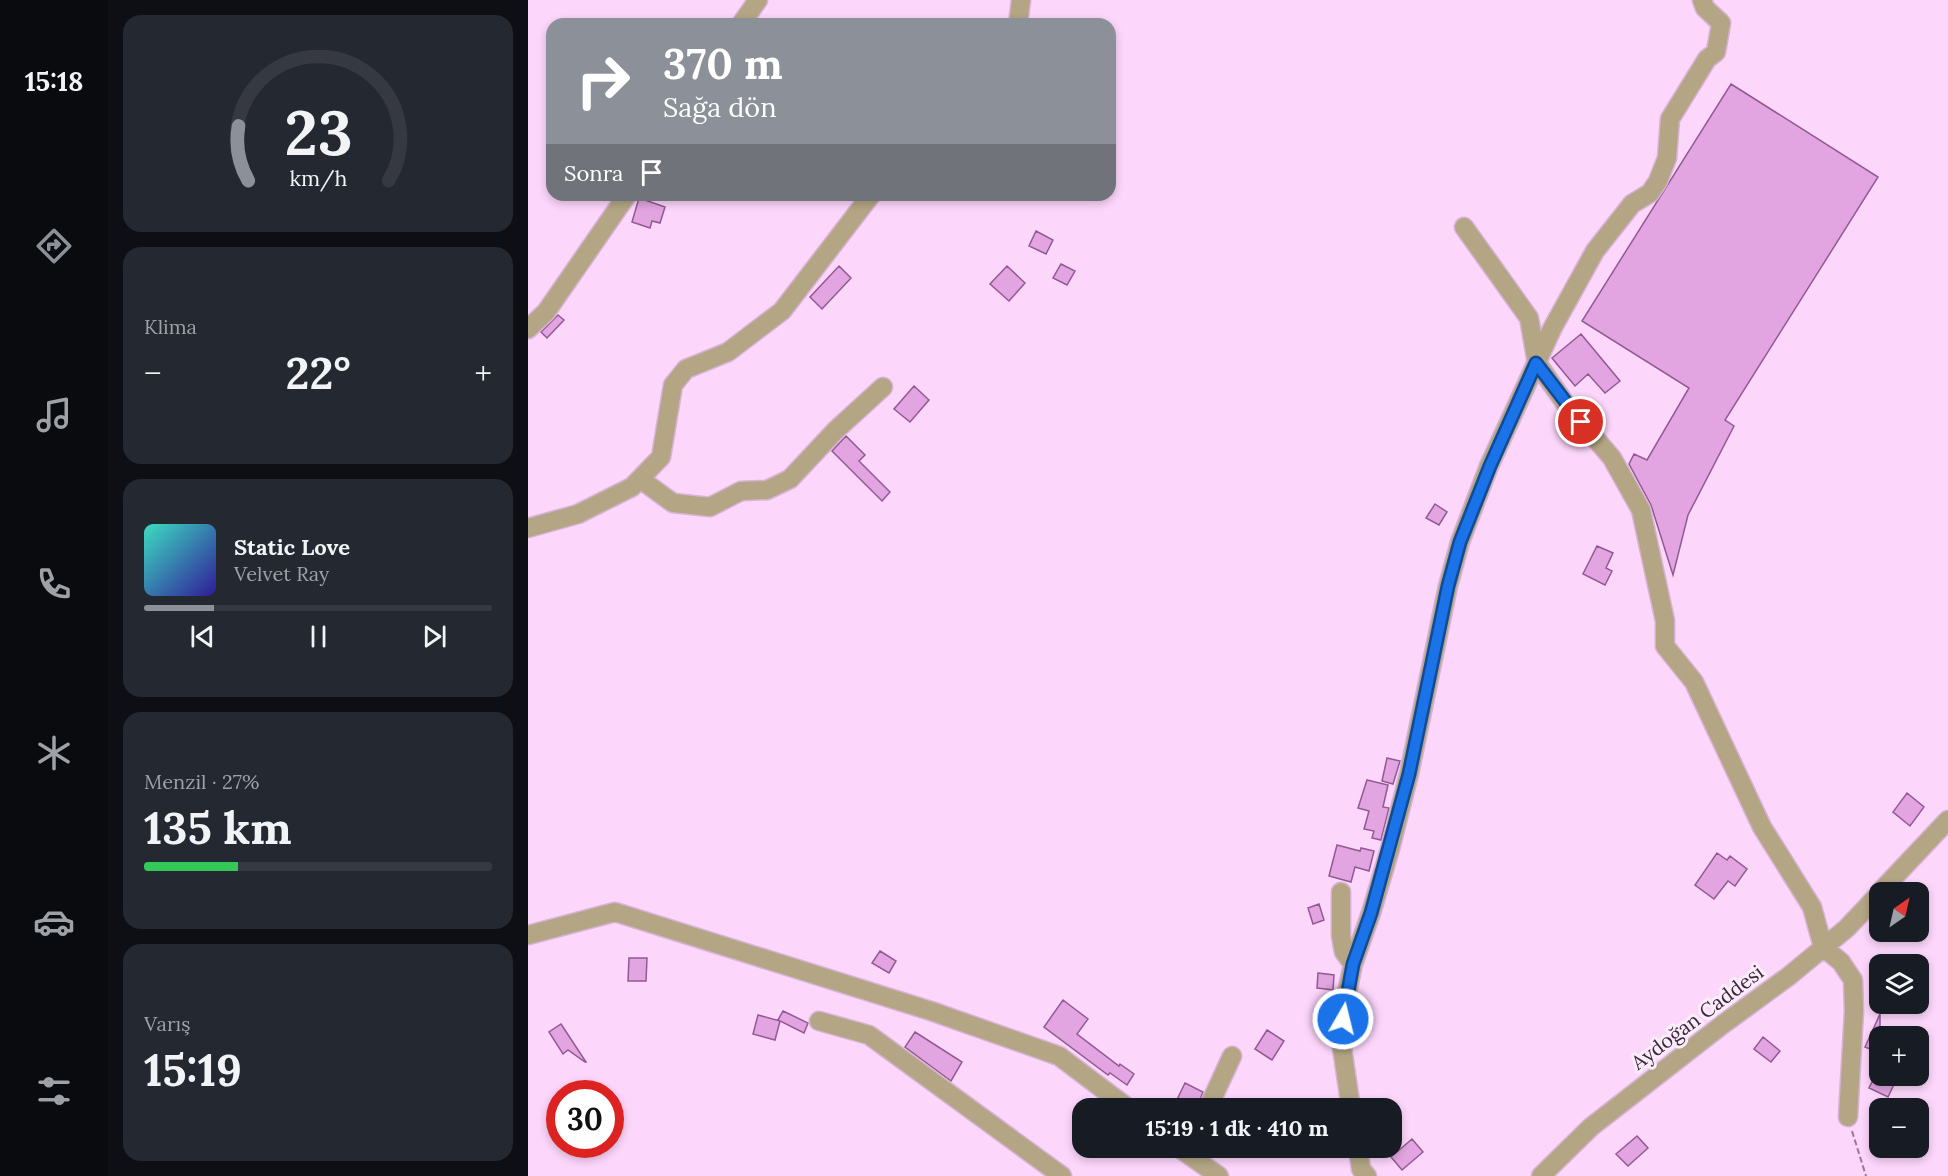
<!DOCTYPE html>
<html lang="tr">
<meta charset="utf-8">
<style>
:root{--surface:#171b24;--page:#242831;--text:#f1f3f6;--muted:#9ea1a6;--line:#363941;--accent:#8c9099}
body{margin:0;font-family:Lora,serif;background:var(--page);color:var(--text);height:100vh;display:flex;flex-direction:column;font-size:22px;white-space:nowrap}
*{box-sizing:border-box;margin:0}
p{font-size:20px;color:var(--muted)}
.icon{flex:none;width:33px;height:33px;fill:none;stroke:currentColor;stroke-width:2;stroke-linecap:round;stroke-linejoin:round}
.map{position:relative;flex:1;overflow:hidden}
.panel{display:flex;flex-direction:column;gap:15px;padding:15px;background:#0d0f14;width:420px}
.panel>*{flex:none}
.hud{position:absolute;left:18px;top:18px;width:570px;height:183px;border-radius:18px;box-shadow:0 3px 9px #0003;background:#8c9099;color:#fff;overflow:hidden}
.needle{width:39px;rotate:34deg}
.buttons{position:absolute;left:1341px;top:882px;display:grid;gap:12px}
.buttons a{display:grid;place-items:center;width:60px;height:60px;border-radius:12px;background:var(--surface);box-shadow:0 3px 9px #0003;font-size:30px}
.speed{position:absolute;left:18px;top:1080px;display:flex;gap:12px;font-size:30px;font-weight:700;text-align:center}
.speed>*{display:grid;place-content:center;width:78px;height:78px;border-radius:50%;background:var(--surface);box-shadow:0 3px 9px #0003;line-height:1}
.speed .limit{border:9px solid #d22;background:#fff;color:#111}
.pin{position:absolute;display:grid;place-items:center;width:51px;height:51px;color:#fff;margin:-26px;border:3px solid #fff;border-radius:50%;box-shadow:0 2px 6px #0007}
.me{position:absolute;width:66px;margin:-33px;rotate:8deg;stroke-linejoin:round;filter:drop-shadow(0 0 4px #0008)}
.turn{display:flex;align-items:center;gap:21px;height:126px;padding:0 18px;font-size:27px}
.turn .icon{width:78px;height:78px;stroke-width:2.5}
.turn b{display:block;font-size:42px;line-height:51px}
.then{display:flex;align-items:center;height:57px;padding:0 18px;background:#0003;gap:12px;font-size:22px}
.big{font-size:45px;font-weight:700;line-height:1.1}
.panel .tile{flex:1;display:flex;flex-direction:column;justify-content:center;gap:9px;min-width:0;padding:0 21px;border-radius:18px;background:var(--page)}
.panel .dial{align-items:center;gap:0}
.dial svg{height:156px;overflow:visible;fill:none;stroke:var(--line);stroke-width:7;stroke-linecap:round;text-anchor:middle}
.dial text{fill:var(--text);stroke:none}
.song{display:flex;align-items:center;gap:18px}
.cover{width:72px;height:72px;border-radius:9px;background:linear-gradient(135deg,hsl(170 70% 55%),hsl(250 70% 35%))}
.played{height:6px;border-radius:3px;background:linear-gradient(90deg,var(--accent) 20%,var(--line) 20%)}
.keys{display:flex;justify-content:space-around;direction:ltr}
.heat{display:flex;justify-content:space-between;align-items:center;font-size:33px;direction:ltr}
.charge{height:9px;border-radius:4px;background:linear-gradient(90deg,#34c759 27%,var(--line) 0)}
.trip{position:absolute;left:544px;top:1098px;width:330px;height:60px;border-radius:18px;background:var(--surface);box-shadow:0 3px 9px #0003;font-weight:700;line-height:60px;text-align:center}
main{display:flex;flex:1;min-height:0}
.dock{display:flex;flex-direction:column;width:108px;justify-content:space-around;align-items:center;background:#090b0e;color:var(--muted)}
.dock .icon{width:42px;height:42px}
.dock .current{color:var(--accent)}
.dock b{font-size:27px;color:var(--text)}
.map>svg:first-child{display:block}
</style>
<main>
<nav class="dock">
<b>15:18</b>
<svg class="icon current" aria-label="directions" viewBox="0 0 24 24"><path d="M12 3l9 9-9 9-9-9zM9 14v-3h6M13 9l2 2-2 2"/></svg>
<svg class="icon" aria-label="music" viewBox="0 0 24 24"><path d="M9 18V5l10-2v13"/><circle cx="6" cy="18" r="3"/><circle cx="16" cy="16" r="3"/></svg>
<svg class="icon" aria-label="phone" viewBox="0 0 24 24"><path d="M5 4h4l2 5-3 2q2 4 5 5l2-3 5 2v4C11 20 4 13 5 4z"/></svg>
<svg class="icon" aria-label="climate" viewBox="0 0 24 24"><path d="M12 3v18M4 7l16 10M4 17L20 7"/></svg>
<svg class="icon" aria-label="car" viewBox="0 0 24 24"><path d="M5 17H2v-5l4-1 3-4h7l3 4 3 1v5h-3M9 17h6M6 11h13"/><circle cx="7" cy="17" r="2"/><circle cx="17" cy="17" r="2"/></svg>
<svg class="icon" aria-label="filters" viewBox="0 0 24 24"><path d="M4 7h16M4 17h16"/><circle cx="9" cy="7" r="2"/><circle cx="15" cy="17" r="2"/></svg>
</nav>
<section class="panel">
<div class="tile dial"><svg viewBox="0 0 100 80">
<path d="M14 69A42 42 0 1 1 86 69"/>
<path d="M14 69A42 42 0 0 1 9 41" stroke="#8c9099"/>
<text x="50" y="56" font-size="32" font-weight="700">23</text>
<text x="50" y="72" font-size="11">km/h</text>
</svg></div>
<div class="tile"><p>Klima</p>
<div class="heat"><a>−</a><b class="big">22°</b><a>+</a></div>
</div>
<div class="tile">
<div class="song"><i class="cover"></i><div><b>Static Love</b><p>Velvet Ray</p></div></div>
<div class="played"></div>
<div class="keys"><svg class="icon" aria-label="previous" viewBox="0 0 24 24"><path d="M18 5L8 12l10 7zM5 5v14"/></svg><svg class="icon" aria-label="pause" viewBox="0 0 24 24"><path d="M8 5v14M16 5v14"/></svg><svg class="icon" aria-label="next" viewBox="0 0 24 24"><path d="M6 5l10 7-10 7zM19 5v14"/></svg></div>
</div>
<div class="tile"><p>Menzil · 27%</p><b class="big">135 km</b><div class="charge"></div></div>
<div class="tile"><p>Varış</p><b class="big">15:19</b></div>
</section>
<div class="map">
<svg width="1420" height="1176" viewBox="0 0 1420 1176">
<rect width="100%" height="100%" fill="#fcd6fb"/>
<path fill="#e2a5e1" stroke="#925a92" stroke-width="1.5" d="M1203,84L1350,177L1197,420L1206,426L1160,515L1145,575L1123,505L1101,464L1106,454L1119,460L1161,388L1054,321Z
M111,198L137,207L132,223L124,221L122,228L104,222Z
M508,231L525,240L518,254L501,246Z
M533,264L547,271L539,285L525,278Z
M311,266L323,278L294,309L282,297Z
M479,266L497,283L481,301L462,284Z
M30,315L36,320L19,338L13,332Z
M1053,334L1092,381L1077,393L1060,374L1047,386L1024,358Z
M386,386L401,400L382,422L366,409Z
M318,436L337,455L331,461L362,492L354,501L304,451Z
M907,504L919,512L911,525L898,518Z
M1069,546L1085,553L1078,568L1084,571L1077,585L1055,574Z
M859,758L872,761L865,784L854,781Z
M839,780L860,785L855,807L861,808L853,840L844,838L846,831L836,829L841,811L830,808Z
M1379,793L1396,807L1382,826L1365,812Z
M809,845L832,851L833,848L846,851L841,871L827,867L823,882L801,876Z
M1189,853L1199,860L1202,856L1219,869L1207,886L1200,881L1186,899L1167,885Z
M791,904L796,920L785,924L780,908Z
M352,951L368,961L361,973L344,963Z
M101,958H119L118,981H100Z
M790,973L806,975L805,990L789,988Z
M535,1000L560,1019L549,1034L591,1066L592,1064L606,1074L599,1085L582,1073L580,1075L516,1027Z
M255,1011L280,1023L276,1033L250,1020Z
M1352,1014V1027L1374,1036H1352V1053L1337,1047Z
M230,1015L252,1021L247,1040L225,1034Z
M33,1024L58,1062H57L40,1050L35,1054L21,1032Z
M739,1030L756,1041L744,1060L727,1049Z
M387,1032L434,1062L423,1081L377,1047Z
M1235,1037L1252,1051L1243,1062L1226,1049Z
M1347,1076H1370L1360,1097L1341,1088Z
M657,1083L675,1092L669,1108H645Z
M1109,1136L1120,1148L1100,1166L1088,1154Z
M884,1139L895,1152L874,1170L863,1157Z"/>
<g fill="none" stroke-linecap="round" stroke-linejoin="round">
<g stroke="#d6b3d5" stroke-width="21">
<path id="minor" d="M213,24L230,0
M490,24L493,0
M936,227L1001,318L1009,363L1037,403L1084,458L1113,510L1137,621V646L1166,682L1234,827L1284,907L1295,947L1313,962L1325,980L1326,1011L1320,1117
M0,329L18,312L99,195
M112,479L145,503L182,507L213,491L239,490L262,479L308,430L355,387
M0,528L50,514L104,487L133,457L145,385L158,369L200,352L254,311L343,195
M813,892V936L816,952L825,964
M1352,892L1420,820
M0,935L87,912L403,1011L531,1056L600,1108
M291,1021L341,1035L534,1176
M680,1108L704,1056
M823,1108L813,1041L818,998L825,964L843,913L862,849L881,774L920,586L932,542L961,466L1024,329L1067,251L1104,204L1122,193L1130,181L1139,158L1142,119L1179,59L1188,52L1193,23L1177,8L1174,0
M651,1148L691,1176
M830,1148L833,1169L839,1176
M1013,1176L1063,1127L1194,1025L1261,976L1319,928L1352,893"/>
</g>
<path stroke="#987997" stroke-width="2" stroke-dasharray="6 3" stroke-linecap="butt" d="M1324,1131L1338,1176"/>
<use href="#minor" stroke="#b4a685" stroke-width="18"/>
</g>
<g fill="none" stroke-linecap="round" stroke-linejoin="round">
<g stroke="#114b97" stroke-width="15">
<path id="route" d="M815,1019L825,964L843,913L881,774L920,586L932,542L962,466L1008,363L1053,422"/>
</g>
<use href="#route" stroke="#1a73e8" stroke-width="10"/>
</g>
<g text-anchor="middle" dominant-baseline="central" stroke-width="6" stroke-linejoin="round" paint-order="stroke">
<g font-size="20" fill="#3d253d" stroke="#faedf9">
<text transform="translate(1169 1017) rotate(-37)">Aydoğan Caddesi</text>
</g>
</g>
</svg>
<div class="buttons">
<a><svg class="needle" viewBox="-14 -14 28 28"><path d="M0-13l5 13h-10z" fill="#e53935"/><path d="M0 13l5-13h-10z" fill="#9ea1a6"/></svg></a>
<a><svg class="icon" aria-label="layers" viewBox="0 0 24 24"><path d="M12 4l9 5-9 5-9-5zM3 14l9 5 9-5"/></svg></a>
<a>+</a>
<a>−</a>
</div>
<div class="speed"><div class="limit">30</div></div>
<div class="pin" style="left:1053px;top:422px;background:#d93025"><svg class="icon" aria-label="arrive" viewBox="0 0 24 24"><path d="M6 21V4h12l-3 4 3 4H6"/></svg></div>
<svg class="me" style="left:815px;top:1019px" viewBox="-20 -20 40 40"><circle r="17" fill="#1a73e8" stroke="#fff" stroke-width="3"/><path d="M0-11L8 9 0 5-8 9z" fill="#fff"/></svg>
<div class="trip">15:19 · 1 dk · 410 m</div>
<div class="hud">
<div class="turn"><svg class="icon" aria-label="right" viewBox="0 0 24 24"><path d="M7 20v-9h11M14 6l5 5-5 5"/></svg><div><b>370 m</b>Sağa dön</div></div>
<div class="then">Sonra<svg class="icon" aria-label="arrive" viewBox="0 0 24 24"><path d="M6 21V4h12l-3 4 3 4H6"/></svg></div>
</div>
</div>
</main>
